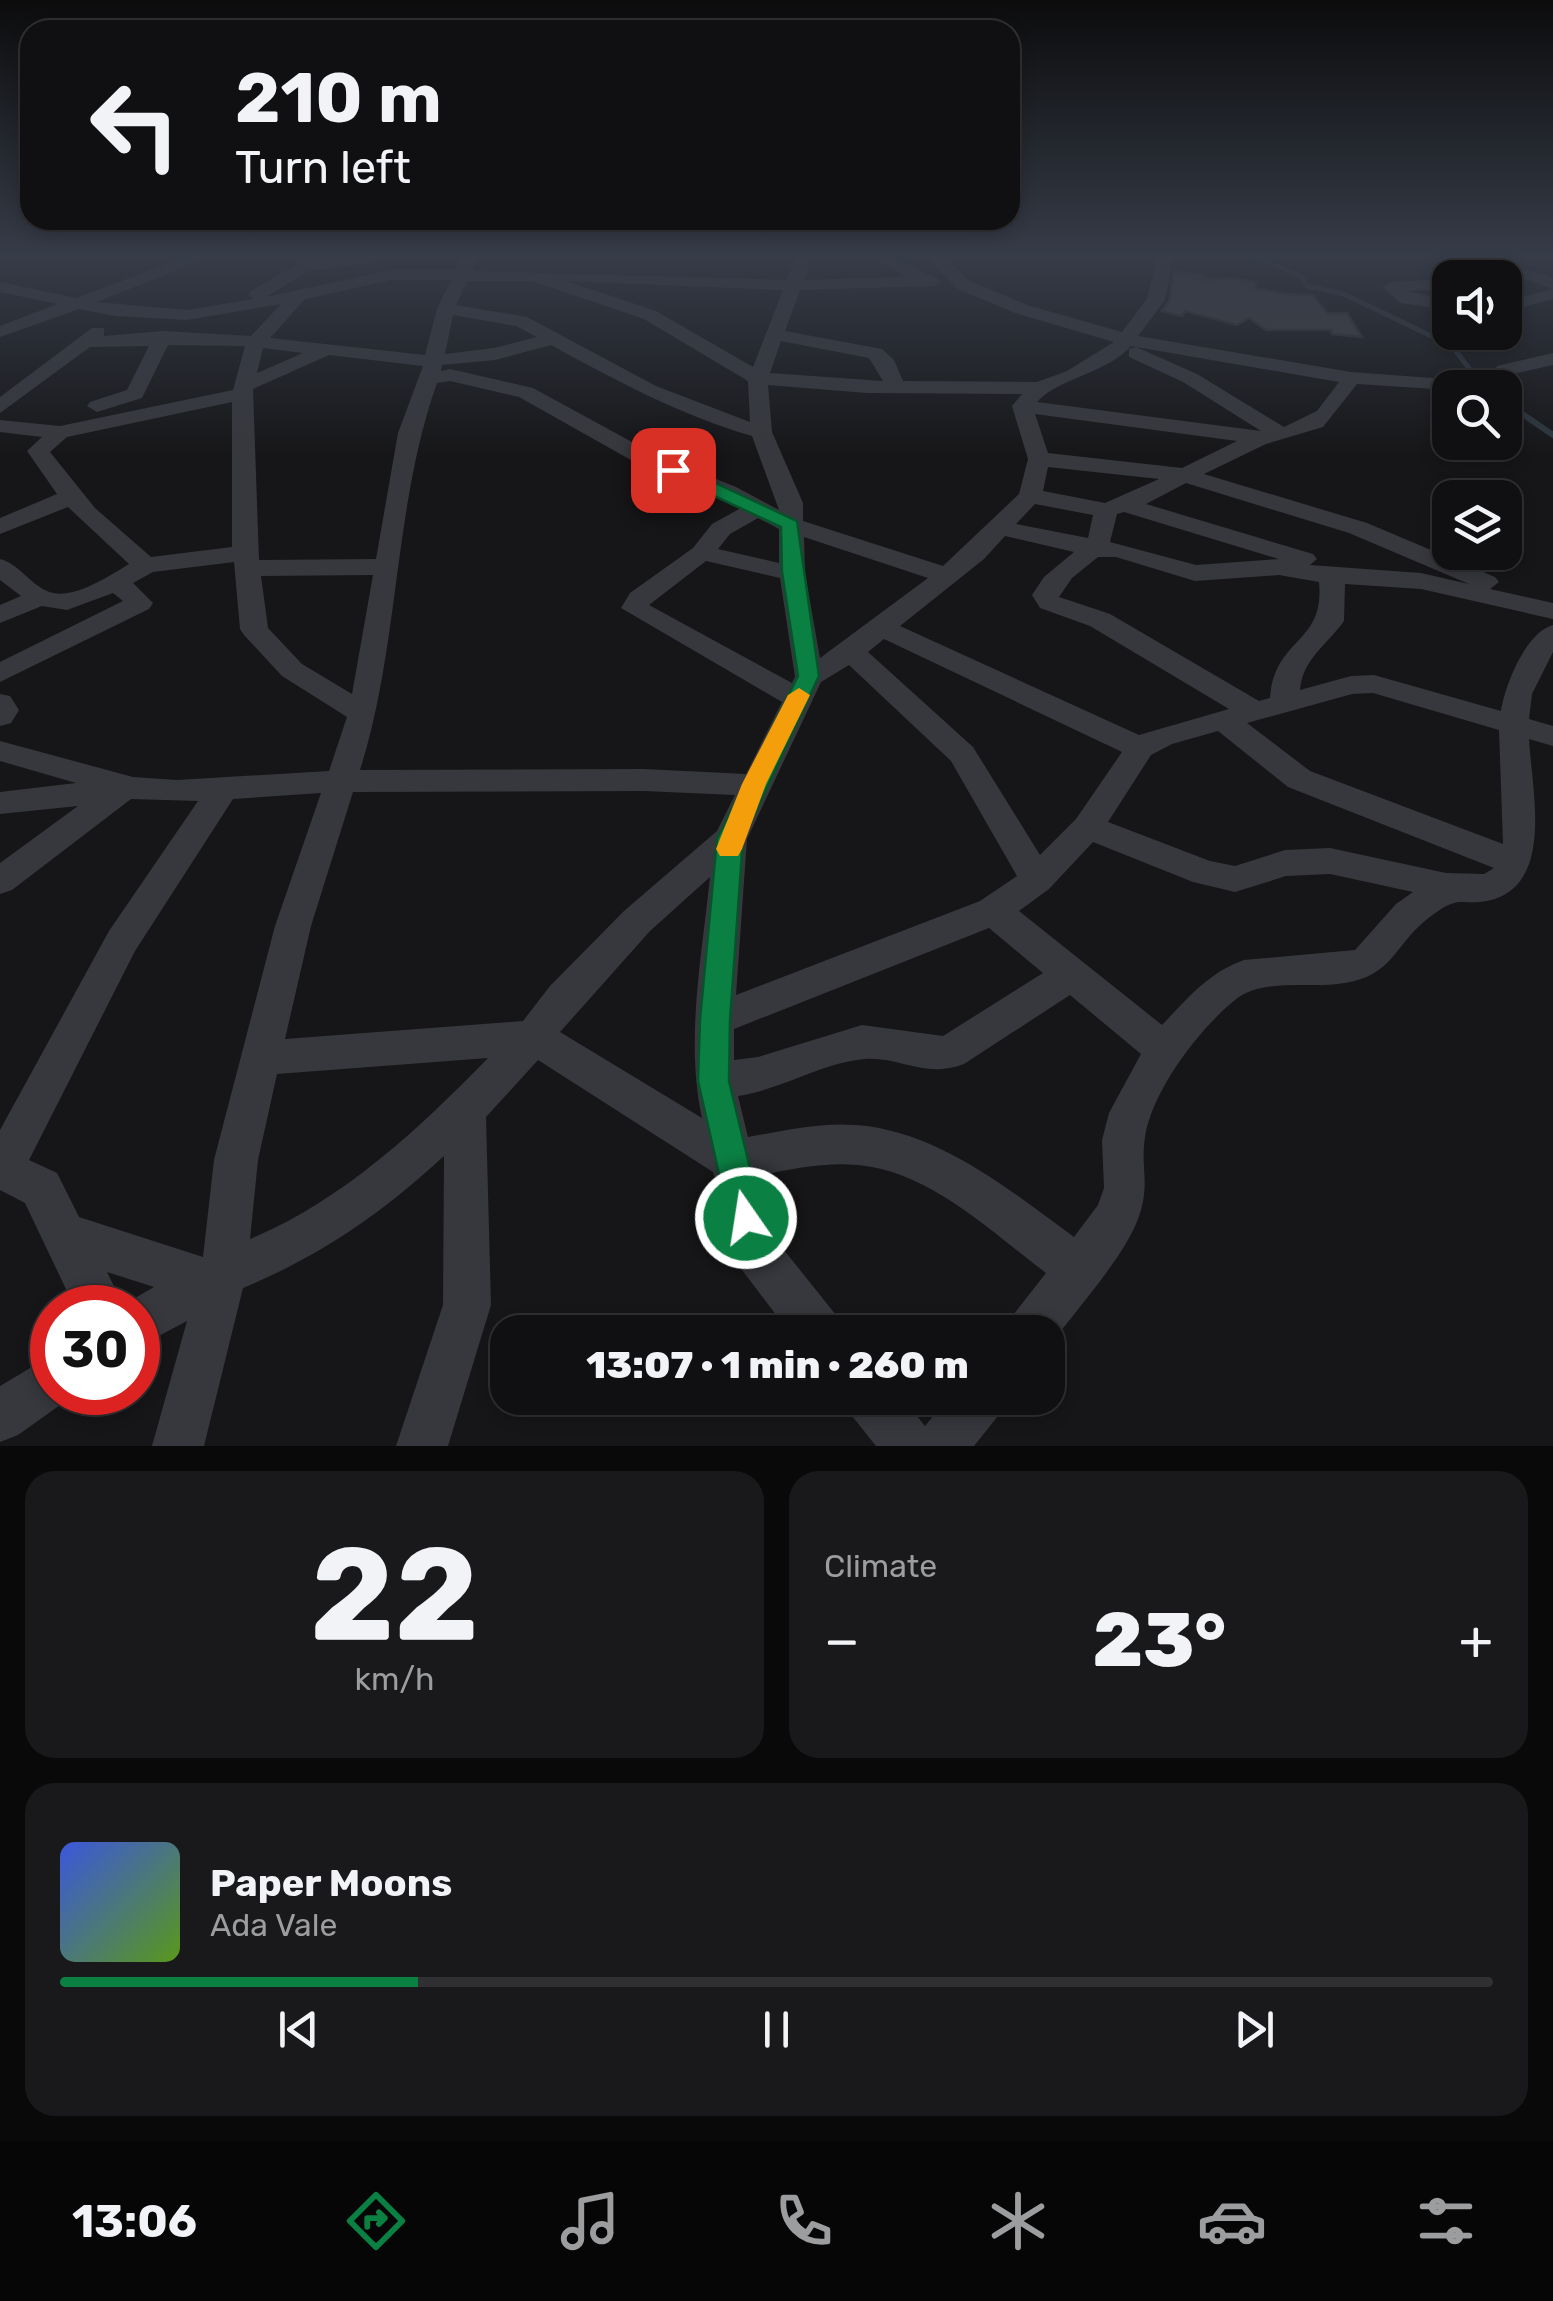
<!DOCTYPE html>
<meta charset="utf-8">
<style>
:root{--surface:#101012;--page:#19191b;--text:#f1f3f6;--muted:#9c9d9f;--line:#303032;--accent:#0b8043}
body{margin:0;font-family:Rubik,sans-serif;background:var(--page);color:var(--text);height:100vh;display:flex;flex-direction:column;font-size:38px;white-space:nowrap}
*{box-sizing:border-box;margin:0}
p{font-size:32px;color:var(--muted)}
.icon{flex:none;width:55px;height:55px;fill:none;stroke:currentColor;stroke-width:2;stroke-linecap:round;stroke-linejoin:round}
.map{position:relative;height:1446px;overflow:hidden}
.details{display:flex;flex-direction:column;gap:25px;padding:25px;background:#09090a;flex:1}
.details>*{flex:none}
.hud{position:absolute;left:20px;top:20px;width:1000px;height:210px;border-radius:30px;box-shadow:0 5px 15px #0003,0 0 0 2px var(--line);background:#101012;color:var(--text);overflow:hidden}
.tools{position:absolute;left:1432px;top:260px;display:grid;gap:20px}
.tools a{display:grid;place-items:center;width:90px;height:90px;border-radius:20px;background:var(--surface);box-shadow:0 5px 15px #0003,0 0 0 2px var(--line);font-size:50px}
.speed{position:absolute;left:30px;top:1285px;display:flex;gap:20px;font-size:50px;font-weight:700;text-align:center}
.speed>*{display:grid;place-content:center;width:130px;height:130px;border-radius:50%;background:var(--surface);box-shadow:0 5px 15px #0003,0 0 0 2px var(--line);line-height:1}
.speed .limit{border:15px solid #d22;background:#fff;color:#111}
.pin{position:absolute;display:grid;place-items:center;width:85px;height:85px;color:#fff;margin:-42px;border-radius:20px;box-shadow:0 5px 15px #0006}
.me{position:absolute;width:110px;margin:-55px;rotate:347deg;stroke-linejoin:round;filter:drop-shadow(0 0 8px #0008)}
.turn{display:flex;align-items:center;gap:35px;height:210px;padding:0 50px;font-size:45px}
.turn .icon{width:130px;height:130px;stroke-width:2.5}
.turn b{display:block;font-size:70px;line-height:85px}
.big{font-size:75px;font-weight:800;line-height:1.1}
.details .tile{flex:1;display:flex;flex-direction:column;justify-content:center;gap:15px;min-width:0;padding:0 35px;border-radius:30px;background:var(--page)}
.details .dial{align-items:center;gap:0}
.dial b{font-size:130px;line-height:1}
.song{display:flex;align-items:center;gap:30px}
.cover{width:120px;height:120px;border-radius:15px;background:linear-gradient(135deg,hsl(230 70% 55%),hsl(90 70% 35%))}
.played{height:10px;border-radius:5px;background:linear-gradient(90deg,var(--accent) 25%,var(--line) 25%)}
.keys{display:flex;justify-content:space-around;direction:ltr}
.heat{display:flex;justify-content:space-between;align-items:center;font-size:55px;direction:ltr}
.details .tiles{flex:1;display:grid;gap:25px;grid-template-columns:1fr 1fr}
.tile:last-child{grid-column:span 2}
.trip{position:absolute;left:490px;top:1315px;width:575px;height:100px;border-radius:30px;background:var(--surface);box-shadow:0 5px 15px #0003,0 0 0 2px var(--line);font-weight:800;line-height:100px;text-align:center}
.menu{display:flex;height:160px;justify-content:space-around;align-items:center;background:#060607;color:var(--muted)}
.menu .icon{width:70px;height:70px}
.menu .selected{color:var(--accent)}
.menu b{font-size:45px;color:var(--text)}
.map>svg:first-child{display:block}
</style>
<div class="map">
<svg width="1553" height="1446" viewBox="0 0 1553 1446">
<rect width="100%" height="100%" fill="#161618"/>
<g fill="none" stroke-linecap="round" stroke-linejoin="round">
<path stroke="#2c353c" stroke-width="5" d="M1247,254L1301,276L1307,286L1344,294L1452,346L1484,388"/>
<path stroke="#2c353c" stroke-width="6" d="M1505,402L1553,435"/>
</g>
<path fill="#404145" stroke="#303034" stroke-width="2.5" d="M1174,271L1206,275L1202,280L1230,278L1257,282L1254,288L1287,294L1313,295L1327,313H1347L1362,337L1332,334L1331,330H1266L1249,318L1237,325L1185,311L1182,316L1162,311L1169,301Z"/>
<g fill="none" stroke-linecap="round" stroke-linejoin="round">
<path fill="#37383d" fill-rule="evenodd" d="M194,254H218L97,302L187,310L254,299L248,295L251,291L296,265L295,254H311L312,261L361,254L386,257L378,262L308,271L266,297L391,270H455L463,254H479L472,271L787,280L797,254H813L804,280L907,277L861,254H884L942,281L934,286L800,290L785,331L882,349L894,360L903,381L1037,382L1067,371L1114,342L1015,313L956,288L925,254H942L968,280L1027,305L1122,332L1147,299L1158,254H1174L1165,300L1138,336L1351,372L1459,380L1460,388L1450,390L1357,384L1323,427L1266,444L1204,474L1367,523L1495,577L1499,582L1490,589L1553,603V619L1421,589L1345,584L1344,621C1327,645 1303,658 1300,690L1351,676L1374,675L1501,711C1505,685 1526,632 1553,625V652L1532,694L1529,719L1553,726V746L1529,739C1532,791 1553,879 1495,899C1458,909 1464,890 1426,920C1394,946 1393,975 1345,983C1312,989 1262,977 1235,1000C1199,1029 1152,1091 1145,1137C1140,1169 1151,1184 1138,1219C1123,1259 1074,1312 1048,1348V1332H1006L1013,1315L1046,1273C990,1231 931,1172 858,1165C825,1162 791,1169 758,1176L772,1235L836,1315L843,1332H789L736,1262L713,1172L538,1060L486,1117L491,1305L448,1446H396L443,1305L444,1156C381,1214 322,1255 243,1288L204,1446H152L187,1321L138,1347V1308H75L25,1203L0,1190V1130L109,931L198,801L131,799L12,890L0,894V863L78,806L0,814V792L76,783L0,761V741L133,777L177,780L329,771L347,717L282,676L244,635L240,629L234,562L153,572L133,583L153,603L149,609L0,682V662L123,601L113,593L67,610L42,606L0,623V605L21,596L0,580V559C19,564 29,583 47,591C71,602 109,576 129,564L68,507L0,534V518L57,494L27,451L42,437L0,432V420L60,426L233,390L245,346L168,345L142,398L97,412L87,406L90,402L127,390L149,346L90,347L0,413V397L92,328H104V336L163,331L251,336L281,304L187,320L115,316L79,309L0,337V326L58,304L0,292V282L76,298ZM391,280H451L437,309L425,355L270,338L305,299ZM467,281H532L644,319L748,381L750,422L656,386L527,317L456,305ZM566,281L783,290L753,367L656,311ZM453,315L516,326L537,337L494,348L445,354ZM781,341L869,358L883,381L770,373ZM551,345C617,381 680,415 752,436L779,510L736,487L654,454L533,388L450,369L441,371L442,365L495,360ZM1131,346L1339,382L1317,411L1284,427L1197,374L1136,347L1129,349V357L1183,382L1261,431L1037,402C1060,377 1106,374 1131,346ZM263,348L303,353L257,373ZM329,355L423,366L398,433L376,559L259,560L253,389ZM450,381L519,397L638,464L741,508L712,524L693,548L630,593L621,608L782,702L746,774L644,769L360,770C400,644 393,507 437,383ZM768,385L867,393L1022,394L1012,406L1028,459L1019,494L943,566L803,521V503L772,432ZM232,402V547L151,557L95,508L50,452L67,437ZM1035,414L1237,441L1182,468L1048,453ZM1048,467L1159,479L1105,503L1043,491ZM1186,483L1349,533L1469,584L1421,573L1310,565L1317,559L1313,554L1146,504ZM1035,504L1093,515L1088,538L1016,524ZM1124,512L1279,559L1196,565L1110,542L1117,514ZM758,518L779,529V563L718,549L730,534ZM1005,536L1074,552L1044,577L1032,595L1040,608L1090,626L1229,709L1139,735L900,626L984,559ZM804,537L928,578L820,658L805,573ZM1098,557H1116L1195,581L1279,575L1319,582C1325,645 1275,636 1270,698L1259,701L1110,614L1059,597L1072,578ZM706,561L780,578L795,677L792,683L649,605ZM373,575L352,694L302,664L268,628L261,576ZM884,639L1122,752L1076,819L1040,855L973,747L868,652ZM849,665L951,761L1017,876L980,901L736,995L747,839L821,682ZM1373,693L1499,730L1503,844L1310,771L1247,723L1352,694ZM1218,731L1288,787L1494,868L1484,874L1446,873L1330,848L1285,850L1235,866L1210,861L1108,822L1151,755L1172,744ZM644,791L735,795L717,831L624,911L550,986L523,1021L285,1039L311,926L353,792ZM321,793L275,926L214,1160L203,1257L79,1217L57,1173L29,1160L135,951L233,799ZM1093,842L1193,882L1235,892L1286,876L1330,874L1413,892L1396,904L1355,950L1244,960C1209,972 1187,999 1162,1025L1019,911L1049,889ZM710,877C702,956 685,1040 702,1118L560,1032L650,931ZM989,928L1043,973L943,1036L862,1025L758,1057L734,1060V1029ZM1070,995L1141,1054L1109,1113L1102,1140L1104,1188L1098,1205L1074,1237C1010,1190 938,1131 856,1125C819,1122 783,1131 748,1137L738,1096C780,1090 824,1062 865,1059C902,1057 924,1079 964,1064ZM488,1058C420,1128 342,1201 250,1239L258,1160L277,1074ZM107,1272L154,1287L123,1305Z
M1455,254H1480L1553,278V299L1505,312V302L1553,289Z
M1450,279V289L1407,291L1450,300V310L1400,303L1383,287L1391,282Z
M1553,353V365L1504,376L1494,370L1497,366Z
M0,694L10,696L19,710L11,723L0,726Z
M52,1355V1392H72L70,1398L18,1435L0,1442V1386Z
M845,1398H902L925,1426L948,1398H1005L998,1416L974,1446H876L852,1416Z"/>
</g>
<linearGradient id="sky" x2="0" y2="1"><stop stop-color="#0c0c0d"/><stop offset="0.56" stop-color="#363c48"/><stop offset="1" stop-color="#363c48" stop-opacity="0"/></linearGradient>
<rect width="1553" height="457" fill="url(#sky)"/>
<path fill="#0b8043" stroke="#07532c" stroke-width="2.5" d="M667,466H679L797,521L819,676L743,839L730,1020L729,1081L762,1218L758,1229L746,1234L733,1229L729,1218L698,1081L700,1020L717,839L798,676L782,572L781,527L667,474Z"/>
<path fill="#f59e0b" d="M799,688L810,695L766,784L742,849L738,856H720L716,849L742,784L788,695Z"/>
</svg>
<div class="tools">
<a><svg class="icon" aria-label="sound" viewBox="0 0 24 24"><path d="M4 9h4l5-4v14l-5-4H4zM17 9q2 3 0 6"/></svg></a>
<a><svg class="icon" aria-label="search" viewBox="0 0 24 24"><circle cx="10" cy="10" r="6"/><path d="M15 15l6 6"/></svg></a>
<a><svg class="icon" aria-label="layers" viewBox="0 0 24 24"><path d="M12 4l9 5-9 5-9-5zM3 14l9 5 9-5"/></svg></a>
</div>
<div class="speed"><div class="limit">30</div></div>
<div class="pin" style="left:673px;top:470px;background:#d93025"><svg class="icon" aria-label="arrive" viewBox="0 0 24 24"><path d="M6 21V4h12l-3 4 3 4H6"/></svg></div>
<svg class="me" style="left:746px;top:1218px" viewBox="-20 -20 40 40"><circle r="17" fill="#0b8043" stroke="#fff" stroke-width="3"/><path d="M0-11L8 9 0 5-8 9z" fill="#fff"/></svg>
<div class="trip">13:07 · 1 min · 260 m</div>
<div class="hud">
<div class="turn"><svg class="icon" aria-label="left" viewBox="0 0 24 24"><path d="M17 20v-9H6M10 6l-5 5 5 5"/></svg><div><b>210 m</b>Turn left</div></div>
</div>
</div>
<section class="details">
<div class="tiles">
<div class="tile dial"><b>22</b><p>km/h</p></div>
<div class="tile"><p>Climate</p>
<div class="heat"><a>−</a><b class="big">23°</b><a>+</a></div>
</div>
<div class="tile">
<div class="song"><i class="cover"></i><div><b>Paper Moons</b><p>Ada Vale</p></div></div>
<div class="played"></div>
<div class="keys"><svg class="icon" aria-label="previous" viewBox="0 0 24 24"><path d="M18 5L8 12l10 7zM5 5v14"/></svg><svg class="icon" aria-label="pause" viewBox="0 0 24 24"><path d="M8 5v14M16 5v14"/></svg><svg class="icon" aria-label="next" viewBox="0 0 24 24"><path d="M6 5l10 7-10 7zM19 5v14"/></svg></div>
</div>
</div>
</section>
<nav class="menu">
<b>13:06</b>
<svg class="icon selected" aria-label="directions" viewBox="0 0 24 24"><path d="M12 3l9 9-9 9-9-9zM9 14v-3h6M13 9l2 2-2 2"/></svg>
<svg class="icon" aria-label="music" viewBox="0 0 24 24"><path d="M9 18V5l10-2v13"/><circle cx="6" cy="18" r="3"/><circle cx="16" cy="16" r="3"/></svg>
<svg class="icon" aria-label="phone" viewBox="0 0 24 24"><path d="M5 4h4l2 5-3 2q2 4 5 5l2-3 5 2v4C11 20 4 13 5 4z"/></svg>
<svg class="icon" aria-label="climate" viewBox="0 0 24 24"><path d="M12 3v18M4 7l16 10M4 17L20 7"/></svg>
<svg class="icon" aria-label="car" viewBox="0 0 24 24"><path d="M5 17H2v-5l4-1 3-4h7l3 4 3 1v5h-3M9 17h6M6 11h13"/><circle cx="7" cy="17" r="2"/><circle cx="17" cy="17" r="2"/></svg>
<svg class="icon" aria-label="filters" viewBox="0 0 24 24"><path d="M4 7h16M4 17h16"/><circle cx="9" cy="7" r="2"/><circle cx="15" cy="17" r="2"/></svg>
</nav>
